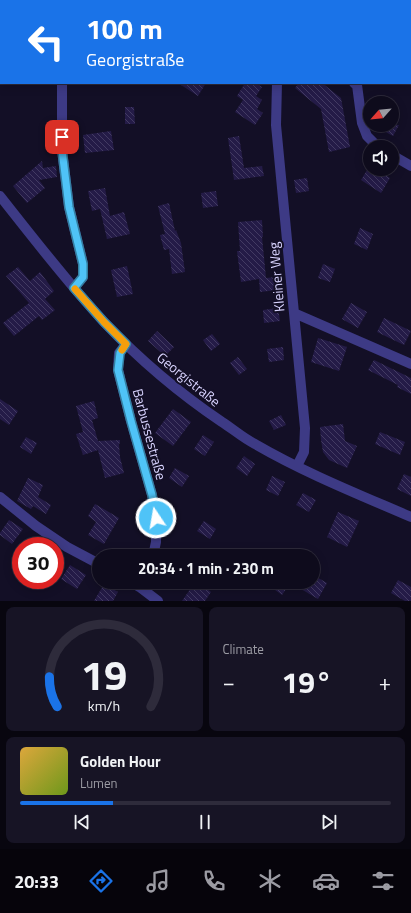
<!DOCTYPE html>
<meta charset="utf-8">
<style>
:root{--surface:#0e0b1c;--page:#171425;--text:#f1f3f6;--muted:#9b9ba3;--line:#2e2b3b;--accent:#1a73e8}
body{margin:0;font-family:"Titillium Web",sans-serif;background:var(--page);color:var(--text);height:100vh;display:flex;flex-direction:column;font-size:15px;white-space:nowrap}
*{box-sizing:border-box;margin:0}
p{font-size:13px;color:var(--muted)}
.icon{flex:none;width:22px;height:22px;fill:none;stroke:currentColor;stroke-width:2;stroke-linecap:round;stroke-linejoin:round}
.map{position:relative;height:601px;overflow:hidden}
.sheet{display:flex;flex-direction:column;gap:6px;padding:6px;background:#08060f;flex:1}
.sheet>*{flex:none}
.top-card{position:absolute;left:0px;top:0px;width:411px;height:84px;box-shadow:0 2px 10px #0003,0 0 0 1px var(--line);background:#1a73e8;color:#fff;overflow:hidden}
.needle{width:26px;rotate:243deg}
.tools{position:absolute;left:363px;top:96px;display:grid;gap:8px}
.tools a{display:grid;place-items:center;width:36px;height:36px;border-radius:50%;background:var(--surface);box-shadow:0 2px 10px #0003,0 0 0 1px var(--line);font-size:20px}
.speed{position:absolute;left:12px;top:537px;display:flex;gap:8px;font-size:20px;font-weight:700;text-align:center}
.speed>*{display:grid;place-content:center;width:52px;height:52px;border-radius:50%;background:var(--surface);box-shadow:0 2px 10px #0003,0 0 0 1px var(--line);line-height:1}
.speed .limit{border:6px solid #d22;background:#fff;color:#111}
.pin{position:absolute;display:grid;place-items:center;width:34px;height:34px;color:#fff;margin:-17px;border-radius:8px;box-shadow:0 2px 6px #0006}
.me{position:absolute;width:44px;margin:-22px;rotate:348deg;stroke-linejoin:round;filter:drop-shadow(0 0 3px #0008)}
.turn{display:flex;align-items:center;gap:14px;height:84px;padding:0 20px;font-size:18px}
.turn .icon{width:52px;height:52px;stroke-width:2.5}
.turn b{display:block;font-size:28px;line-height:34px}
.big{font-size:30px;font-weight:700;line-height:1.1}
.sheet .tile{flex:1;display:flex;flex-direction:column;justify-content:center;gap:6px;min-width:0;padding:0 14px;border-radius:8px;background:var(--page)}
.sheet .dial{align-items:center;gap:0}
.dial svg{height:104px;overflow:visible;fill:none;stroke:var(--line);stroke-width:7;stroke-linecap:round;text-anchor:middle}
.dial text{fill:var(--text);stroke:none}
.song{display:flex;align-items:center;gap:12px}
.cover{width:48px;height:48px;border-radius:6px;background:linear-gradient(135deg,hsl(40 70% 55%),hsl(80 70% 35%))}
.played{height:4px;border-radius:2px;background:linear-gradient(90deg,var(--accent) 25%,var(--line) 25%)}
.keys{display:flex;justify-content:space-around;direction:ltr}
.heat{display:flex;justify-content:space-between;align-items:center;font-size:22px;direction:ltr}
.sheet .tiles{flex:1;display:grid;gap:6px;grid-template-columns:1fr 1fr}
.tile:last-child{grid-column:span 2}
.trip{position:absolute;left:92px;top:549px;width:228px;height:40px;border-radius:20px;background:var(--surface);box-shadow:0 2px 10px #0003,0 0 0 1px var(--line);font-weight:700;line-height:40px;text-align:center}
.dock{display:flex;height:64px;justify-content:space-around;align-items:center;background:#06040b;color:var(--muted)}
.dock .icon{width:28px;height:28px}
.dock .on{color:var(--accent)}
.dock b{font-size:18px;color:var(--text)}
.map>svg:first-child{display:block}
</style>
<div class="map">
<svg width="411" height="601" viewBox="0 0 411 601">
<defs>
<pattern id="building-back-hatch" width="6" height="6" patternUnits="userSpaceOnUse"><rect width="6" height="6" fill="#241b47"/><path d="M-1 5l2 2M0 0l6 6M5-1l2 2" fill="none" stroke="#433b63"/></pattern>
</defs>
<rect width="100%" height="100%" fill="#130f26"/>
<path fill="url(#building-back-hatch)" d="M178,83H206L198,96Z
M245,83H255L262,87L256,96L262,100L257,109L263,113L255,125L235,112L243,100L237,96Z
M299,83H322L341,98L350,147L329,152L321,109L295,88Z
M125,107H134L135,124H125Z
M373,125H399L393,136Z
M111,131L114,150L85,153L83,135Z
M239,136L244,168L262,166L264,176L234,180L228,138Z
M42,161L43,168L56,166L57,177L39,180L45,188L27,203L13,186Z
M370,165V169H376L390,178L381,193L361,180Z
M307,178L309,191L296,193L294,180Z
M105,188L110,216L124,212L130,234L107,239L100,209L92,211L88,191Z
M216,191L218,206L203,208L201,193Z
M169,203L175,231L176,230L181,243L185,272L172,274L169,249L164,250L160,235L165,234L158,206Z
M262,220L263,237H262L266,278L276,277L277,290L260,292L259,279L241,282L237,251H240L238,222Z
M360,228L373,234L367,250L354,244Z
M323,264L335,269L330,282L318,278Z
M127,266L133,294L117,297L111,270Z
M18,267L30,281L40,272L54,291L45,299L55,310L42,320L39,316L14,336L3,323L29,303L6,276Z
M351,303L367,312L358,328L342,319Z
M278,308L280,321L264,323L263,310Z
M384,318L411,331L404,345L377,332Z
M157,331L174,347L165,356L148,341Z
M212,334L220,344L211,351L203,340Z
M318,338L347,347L339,371L311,362Z
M283,347L284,360L269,362L267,349Z
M238,357L247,369L239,375L230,363Z
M374,360L411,378V394L397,387L398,385L368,370Z
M0,399L18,411L9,425L0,419Z
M94,401L98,418L92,420L98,441L120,440V443L119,444L120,457L124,473L105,478L98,450L83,455L76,434L83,432L76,406Z
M173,409L191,422L173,446L155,433Z
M281,415L286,425L274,430L269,421Z
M343,424L345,441L357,446L347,468L329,460L323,452L321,440L320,427Z
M380,432L405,442L400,455L375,444Z
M203,435L214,442L205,456L194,449Z
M26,437L37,443L31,454L20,447Z
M244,456L255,464L247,476L236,468Z
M175,468L189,476L182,487L169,478Z
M404,474L411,477V496L397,489Z
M272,476L285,482L278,496L266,490Z
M28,478L43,485L38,497L51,505L46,514L33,506L31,509L17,501Z
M303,493L316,500L309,512L296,505Z
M95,504L119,518L104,544L88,535L96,522L88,516Z
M338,512L359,521L347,547L327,537Z
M9,520L23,529L12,544L0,535V533Z
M204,521L216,529L210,539L197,531Z
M70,565L86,575L77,589L61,579Z
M313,575L327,583L318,599L301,589L305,582H313Z
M398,580L411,587V601H405L391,593Z
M195,582H198L211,592L205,601H182Z
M264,582H291L282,595Z
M104,584L118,592L113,601H94Z"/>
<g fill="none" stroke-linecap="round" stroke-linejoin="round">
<path stroke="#3d3a85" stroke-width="10" d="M226,0L228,1
M66,1V0
M189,1V0
M410,71L411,70
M62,83V150L69,207L83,264V277L74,288
M277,83L276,125L305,428L304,452L297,466
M354,83L357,85L362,123L367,136L378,147
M392,155L411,166
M0,196C34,239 67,282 104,322C140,360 179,393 222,422C233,429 243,438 255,444C305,473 358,494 411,517
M294,313L411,364
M126,344L119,353L118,370L131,421L152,495L156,518V542L153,556
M0,497L36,526L67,547L99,564
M131,582L141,588L158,601"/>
</g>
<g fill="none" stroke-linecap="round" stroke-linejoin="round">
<g stroke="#337fa1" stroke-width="10">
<path id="route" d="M62,137V150L69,207L83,264V277L74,288L104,322L126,344L120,353L118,370L131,421L152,495L156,518"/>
</g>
<use href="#route" stroke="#4fc3f7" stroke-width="7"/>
<path stroke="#f59e0b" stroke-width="7" d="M75,289L104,322L126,344L122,350"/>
</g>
<g text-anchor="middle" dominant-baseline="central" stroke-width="4" stroke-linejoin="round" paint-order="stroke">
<g font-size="14" fill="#d9d4ff" stroke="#130f26">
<text transform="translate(276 277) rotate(-95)">Kleiner Weg</text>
<text transform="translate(189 379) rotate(39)">Georgistraße</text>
<text transform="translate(150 434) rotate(75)">Barbussestraße</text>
</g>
</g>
</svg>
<div class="tools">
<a><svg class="needle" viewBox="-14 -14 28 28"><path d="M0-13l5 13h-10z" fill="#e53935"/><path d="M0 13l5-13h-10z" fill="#9b9ba3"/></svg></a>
<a><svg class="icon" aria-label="sound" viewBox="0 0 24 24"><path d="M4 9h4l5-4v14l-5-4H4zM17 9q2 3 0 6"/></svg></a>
</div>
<div class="speed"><div class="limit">30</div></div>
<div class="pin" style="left:62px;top:137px;background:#d93025"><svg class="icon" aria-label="arrive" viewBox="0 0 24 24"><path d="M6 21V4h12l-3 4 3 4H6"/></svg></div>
<svg class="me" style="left:156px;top:518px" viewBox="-20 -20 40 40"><circle r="17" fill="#4fc3f7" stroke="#fff" stroke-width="3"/><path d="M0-11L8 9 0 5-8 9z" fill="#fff"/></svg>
<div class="trip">20:34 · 1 min · 230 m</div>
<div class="top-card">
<div class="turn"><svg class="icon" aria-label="left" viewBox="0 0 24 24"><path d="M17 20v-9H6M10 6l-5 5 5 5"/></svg><div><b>100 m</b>Georgistraße</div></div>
</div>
</div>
<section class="sheet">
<div class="tiles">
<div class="tile dial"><svg viewBox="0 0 100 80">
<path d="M14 69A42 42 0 1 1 86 69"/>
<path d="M14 69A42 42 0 0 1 8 46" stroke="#1a73e8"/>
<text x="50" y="56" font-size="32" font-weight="700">19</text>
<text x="50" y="72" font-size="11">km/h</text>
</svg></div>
<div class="tile"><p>Climate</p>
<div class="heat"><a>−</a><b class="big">19°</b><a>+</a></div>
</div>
<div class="tile">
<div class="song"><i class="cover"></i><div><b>Golden Hour</b><p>Lumen</p></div></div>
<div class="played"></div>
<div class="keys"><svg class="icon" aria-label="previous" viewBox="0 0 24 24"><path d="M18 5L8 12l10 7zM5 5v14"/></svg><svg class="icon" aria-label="pause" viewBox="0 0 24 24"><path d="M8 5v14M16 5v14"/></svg><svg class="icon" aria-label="next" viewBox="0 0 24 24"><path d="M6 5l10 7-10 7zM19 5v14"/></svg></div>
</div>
</div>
</section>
<nav class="dock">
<b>20:33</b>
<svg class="icon on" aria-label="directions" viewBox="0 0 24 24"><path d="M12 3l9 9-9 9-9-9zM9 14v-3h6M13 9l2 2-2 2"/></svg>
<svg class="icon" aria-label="music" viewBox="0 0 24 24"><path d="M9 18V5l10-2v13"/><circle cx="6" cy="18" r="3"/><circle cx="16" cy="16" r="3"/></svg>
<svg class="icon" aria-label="phone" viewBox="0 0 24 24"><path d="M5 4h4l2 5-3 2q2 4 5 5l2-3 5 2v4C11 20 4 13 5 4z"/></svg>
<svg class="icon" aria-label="climate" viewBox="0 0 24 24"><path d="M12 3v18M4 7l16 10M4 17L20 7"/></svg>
<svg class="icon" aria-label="car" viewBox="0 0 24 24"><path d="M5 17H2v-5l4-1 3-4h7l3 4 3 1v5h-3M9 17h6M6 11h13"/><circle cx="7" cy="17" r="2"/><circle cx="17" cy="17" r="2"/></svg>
<svg class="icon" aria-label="filters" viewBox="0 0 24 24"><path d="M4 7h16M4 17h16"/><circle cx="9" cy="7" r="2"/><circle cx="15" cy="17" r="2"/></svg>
</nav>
